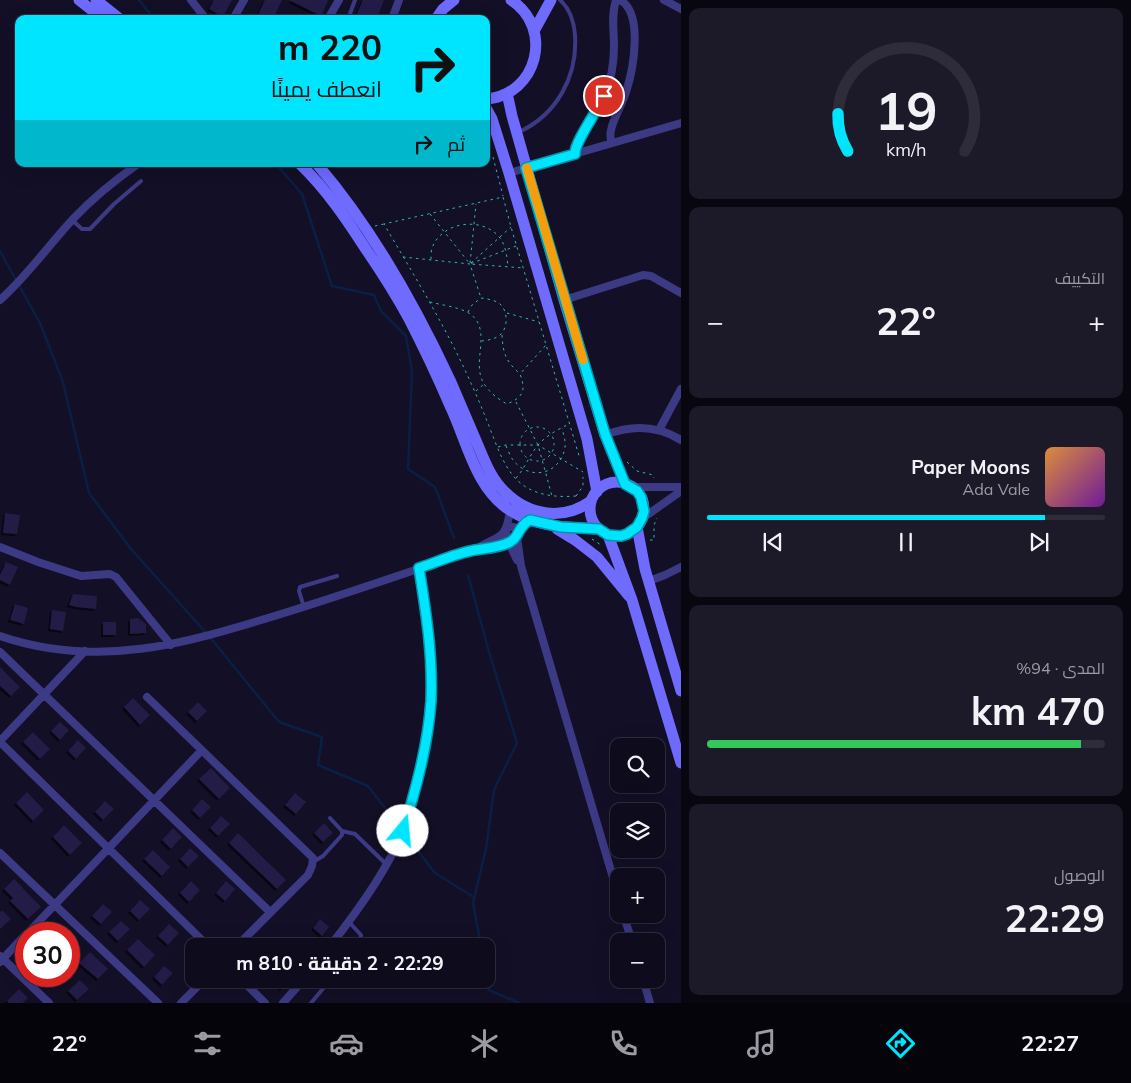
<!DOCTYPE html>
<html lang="ar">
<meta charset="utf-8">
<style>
:root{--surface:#0e0b1c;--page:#1c1929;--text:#f1f3f6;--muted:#9b9ba3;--line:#2e2b3b;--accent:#00e5ff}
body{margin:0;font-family:Mulish,Cairo,sans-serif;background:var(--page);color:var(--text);direction:rtl;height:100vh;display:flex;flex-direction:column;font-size:19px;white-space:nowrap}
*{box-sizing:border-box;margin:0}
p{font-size:16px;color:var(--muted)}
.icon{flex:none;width:28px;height:28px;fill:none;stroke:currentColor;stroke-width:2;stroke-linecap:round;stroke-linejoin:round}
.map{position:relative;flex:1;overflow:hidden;direction:ltr}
.panel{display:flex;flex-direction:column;gap:8px;padding:8px;background:#08060f;width:450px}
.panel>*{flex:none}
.hud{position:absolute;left:15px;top:15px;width:475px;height:152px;border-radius:10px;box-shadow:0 5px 20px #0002,0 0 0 1px var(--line);direction:rtl;background:#00e5ff;color:#111;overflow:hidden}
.tools{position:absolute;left:610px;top:738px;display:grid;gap:10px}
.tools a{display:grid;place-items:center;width:55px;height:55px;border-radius:10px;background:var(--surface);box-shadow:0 5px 20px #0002,0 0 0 1px var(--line);font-size:25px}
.speed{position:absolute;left:15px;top:922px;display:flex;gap:10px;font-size:25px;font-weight:700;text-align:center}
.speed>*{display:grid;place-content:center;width:65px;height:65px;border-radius:50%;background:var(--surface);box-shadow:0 5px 20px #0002,0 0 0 1px var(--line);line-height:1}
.speed .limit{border:8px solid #d22;background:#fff;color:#111}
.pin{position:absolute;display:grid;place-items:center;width:42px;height:42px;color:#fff;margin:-21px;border:2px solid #fff;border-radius:50%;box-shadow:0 1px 5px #0007}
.me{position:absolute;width:55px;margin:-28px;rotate:17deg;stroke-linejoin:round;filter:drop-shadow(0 0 4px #0008)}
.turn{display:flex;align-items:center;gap:18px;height:105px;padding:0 25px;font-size:22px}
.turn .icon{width:65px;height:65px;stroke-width:2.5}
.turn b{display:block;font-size:35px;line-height:42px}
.then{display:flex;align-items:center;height:48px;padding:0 25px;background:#0003;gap:10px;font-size:19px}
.big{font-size:38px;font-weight:700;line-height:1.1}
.panel .card{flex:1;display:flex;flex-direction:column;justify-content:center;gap:8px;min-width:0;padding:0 18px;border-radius:10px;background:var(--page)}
.panel .dial{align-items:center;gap:0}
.dial svg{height:130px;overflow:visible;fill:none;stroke:var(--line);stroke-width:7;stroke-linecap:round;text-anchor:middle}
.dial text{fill:var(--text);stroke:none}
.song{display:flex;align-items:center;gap:15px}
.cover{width:60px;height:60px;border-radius:8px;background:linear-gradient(135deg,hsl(30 70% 55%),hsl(280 70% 35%))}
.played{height:5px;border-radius:2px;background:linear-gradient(90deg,var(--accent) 85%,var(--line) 85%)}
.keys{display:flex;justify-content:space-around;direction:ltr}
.heat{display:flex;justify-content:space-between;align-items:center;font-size:28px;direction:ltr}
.charge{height:8px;border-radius:4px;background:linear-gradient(90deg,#34c759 94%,var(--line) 0)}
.trip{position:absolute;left:185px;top:938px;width:310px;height:50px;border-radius:10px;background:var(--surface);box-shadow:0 5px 20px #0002,0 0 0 1px var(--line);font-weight:700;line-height:50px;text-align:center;direction:rtl}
.dock{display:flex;height:80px;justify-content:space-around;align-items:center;background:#06040b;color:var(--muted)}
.dock .icon{width:35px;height:35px}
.dock .selected{color:var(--accent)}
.dock b{font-size:22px;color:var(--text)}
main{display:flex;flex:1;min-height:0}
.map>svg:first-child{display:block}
</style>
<main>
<section class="panel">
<div class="card dial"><svg viewBox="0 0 100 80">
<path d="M14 69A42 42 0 1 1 86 69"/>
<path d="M14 69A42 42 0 0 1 8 46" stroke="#00e5ff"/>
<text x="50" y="56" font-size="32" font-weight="700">19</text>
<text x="50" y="72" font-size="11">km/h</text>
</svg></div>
<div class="card"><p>التكييف</p>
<div class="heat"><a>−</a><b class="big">22°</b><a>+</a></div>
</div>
<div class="card">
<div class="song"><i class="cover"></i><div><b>Paper Moons</b><p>Ada Vale</p></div></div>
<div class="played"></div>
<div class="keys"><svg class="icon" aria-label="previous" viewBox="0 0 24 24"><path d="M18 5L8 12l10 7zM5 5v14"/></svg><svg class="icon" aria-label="pause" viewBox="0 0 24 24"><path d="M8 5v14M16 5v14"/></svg><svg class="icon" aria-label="next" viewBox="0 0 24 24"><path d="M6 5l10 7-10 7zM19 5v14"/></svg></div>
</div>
<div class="card"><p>المدى · 94%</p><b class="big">470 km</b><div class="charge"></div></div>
<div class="card"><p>الوصول</p><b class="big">22:29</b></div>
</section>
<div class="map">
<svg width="681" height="1003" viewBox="0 0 681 1003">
<defs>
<filter id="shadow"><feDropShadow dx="-2" dy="2" stdDeviation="0" flood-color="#0009"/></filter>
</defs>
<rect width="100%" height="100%" fill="#130f26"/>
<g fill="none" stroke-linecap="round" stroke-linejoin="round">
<path stroke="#0a1f44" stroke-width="2.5" d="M139,0L154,19
M276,164L302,194L332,286L374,295L381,311L406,336L412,371L408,469L435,487L454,538
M0,251L16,280
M19,285L40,323L63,382L89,493L131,549L209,636L279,722L322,737L318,765L368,786L435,873L475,898
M468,575L489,652L517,743L494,790L486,849L473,903L481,946
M486,974L489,990L519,1003"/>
</g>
<path fill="#241b47" filter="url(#shadow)" d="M214,0H232L223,17L209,9Z
M265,0H282L273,19H256Z
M289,0H326L328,1L321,16Z
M363,0H384L377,19H356L358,11Z
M5,513L20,515L17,534L3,533Z
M6,562L18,567L10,585L0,580V575Z
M73,594L97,596L96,609L76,607L69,605Z
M15,604L28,608L24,624L10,620Z
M52,610L66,612L63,631L50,629Z
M138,618L146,624V633L130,634V619Z
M103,622H116V635H103Z
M0,667L20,687L11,696L0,686Z
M133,698L150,715L140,725L124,707Z
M198,702L207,711L197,721L188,712Z
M60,722L69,730L60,740L51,731Z
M33,732L50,749L40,759L23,742Z
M78,740L86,748L76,759L68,751Z
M211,768L230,788L219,799L199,779Z
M27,792L44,810L33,821L16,803Z
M295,793L306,802L296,814L285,805Z
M202,799L211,807L200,818L192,810Z
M105,801L114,809L103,820L95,812Z
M221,816L230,824L218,836L210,828Z
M324,823L333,833L323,842L314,833Z
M64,825L82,843L70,855L53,837Z
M173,828L182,837L171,849L162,840Z
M238,833L286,880L277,889L229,843Z
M190,848L199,856L188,867L180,859Z
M153,850L170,867L162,876L144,859Z
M14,879L41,907L28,919L10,901L13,898L4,889Z
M191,881L200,890L189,902L180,893Z
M226,881L235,889L225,901L216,893Z
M140,900L150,909L139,920L130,911Z
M103,904L112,912L101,924L92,916Z
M2,910L11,919L0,929V912Z
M320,919L329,927L322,936L313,928Z
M121,921L130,929L118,941L109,932Z
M169,924L179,933L168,945L158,936Z
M138,939L155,955L144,967L127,950Z
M90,952L108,969L98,979L79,963Z
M164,966L173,973L162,985L154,977Z
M269,979H290L282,989Z
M80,980L89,989L77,1000L68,991Z
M19,989L28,998L23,1003H9L7,1001Z"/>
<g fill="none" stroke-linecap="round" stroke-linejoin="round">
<path stroke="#2fb8b0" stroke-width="1" stroke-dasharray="2.5 4" stroke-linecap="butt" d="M493,157L503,196
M430,214L470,264L476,204
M375,226L384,224
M516,246L470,264L524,268
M403,257L470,264L481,298
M431,259C431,256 431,251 432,248C442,221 483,216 500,238C506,246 507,257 508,267
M471,263L511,227
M430,302C442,305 457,307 467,312C491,325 476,354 480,373C482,387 496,398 507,404C524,397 526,390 520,374L546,345
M468,312L472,305L481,298C488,299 495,300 500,304C508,311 508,327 501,334C496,339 489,340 482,341
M507,313L539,322
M502,335C503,354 506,361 519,373
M476,391L484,384
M516,402L538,445L552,496
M520 444a17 17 0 1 1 34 0a17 17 0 1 1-34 0Z
M506,446C508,450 510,456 513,460C530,482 561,474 565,447C566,441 563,433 562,428
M498,447L506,445H538L583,472
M627,462L637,471L653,475L654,478
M516,478C525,468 530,454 539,444C547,435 559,429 569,424
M576,496C551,498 526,494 511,473C500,458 494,438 487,421C480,403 472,385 464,368C441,319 412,272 384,224L503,197L511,227L580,459
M576,496L583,486V477
M592,539L601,545
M650,540H654V525L657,518"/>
<path stroke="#3d3a85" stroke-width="4" d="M348,19L355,0
M519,132C556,115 578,77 575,35C574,22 570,9 560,0
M72,220L82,229H90L114,204L141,181
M304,607L299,591L300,587L337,576
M342,831L355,834L386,864
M313,862L323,856L342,835V831L330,818
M349,922L361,935L360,942L357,946
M311,1003L331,979"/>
<path stroke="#3d3a85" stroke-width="8" d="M191,0L206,19
M664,0L681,9
M233,19L244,0
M328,19L339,0
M392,19L399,0
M612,143C605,130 622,107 626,92C633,71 644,13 620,0
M575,154C574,141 599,111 605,96C611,80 614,63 614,46C614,31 611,15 616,0
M509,173L681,123
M0,300C27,276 48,246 73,219C93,198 115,180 138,164
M564,300L643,275L651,276L681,293
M659,430L681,389
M605,435C631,425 657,425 681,440
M631,487H681
M643,518L681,491
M507,527H514L516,530L521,566L619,898
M506,530L507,539L517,560
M0,547L38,562L81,576L110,574L116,577L171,645
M475,550C498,534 505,543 510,511
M649,581L665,575L681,567
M0,636C100,670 186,643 281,614C346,594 411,571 475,550C487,549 506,548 515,538C521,531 519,526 530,520
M0,652L270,912
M147,697L313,858L312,866L308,875L237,946
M0,741L85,651
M0,742L208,946
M0,853L158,1003
M623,914L632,941
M27,934L201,751
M330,946C357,912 387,871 403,831C409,817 412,801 416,787C436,709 432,646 419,568
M0,956L49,1003
M0,962L26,934
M241,979L265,1003
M643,979L650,1003
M181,1003L205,979
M283,1003L304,979"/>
<path stroke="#6f6bff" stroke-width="11" d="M79,0L103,19
M96,0L120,19
M436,19L443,9L454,0
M534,31L551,0
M507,93L512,116L564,300L605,435L625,484
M486,99C538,95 554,28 511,0
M486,108L492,119L509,173L587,439L597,492
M300,164C327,190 347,220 367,251C382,273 396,295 409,319C424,348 438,378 451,408C467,442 476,490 511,511C537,528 568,527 599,529
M317,164C372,228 414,303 450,380C458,399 466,417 474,436C483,456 489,477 505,492C529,516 564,521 591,501
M590 509a27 27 0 1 1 54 0a27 27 0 1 1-54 0Z
M637,527L645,569L681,691
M557,529L575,540L597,557L629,596
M608,535L632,600L681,763"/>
</g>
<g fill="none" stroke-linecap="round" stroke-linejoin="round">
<g stroke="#0095a6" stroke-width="12">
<path id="route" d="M403,831C416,789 428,745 431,701C433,656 426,612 419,568C437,562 457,553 475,550C487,548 499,548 510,542C520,537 517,527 530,520L561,527L599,529L608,535L621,536L627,534L637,527L642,518L644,511L641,497L637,491L625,484L605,434L526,168L575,154C574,143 598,110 604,96"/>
</g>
<use href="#route" stroke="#00e5ff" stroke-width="9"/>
<path stroke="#f59e0b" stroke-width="9" d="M527,168L583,360"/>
</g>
</svg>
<div class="tools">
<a><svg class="icon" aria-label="search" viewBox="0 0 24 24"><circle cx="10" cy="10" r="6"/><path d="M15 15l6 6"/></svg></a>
<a><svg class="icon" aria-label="layers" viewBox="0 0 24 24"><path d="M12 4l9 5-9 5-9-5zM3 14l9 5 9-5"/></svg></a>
<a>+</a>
<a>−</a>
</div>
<div class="speed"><div class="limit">30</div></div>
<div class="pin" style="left:604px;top:96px;background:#d93025"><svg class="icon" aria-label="arrive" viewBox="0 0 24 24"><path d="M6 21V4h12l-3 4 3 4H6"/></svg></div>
<svg class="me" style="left:403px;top:831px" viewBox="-20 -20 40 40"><circle r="19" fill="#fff"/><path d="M0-13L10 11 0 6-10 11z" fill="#00e5ff"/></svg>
<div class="trip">22:29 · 2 دقيقة · 810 m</div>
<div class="hud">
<div class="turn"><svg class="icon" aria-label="right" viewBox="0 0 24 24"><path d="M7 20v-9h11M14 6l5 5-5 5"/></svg><div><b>220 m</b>انعطف يمينًا</div></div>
<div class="then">ثم<svg class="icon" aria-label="right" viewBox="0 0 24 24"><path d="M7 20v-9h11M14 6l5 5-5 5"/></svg></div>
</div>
</div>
</main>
<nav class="dock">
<b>22:27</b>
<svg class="icon selected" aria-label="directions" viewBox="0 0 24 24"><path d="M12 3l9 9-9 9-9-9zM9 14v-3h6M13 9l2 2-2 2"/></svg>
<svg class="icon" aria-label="music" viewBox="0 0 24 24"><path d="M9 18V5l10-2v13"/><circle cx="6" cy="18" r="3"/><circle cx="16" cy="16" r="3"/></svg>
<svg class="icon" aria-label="phone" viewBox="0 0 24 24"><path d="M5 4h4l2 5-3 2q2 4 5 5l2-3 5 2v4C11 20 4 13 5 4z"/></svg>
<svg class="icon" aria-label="climate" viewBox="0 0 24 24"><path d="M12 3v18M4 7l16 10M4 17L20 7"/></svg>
<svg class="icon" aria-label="car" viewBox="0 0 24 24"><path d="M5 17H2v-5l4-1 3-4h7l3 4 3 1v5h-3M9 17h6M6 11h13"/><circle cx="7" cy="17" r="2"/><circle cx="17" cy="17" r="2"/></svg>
<svg class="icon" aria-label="filters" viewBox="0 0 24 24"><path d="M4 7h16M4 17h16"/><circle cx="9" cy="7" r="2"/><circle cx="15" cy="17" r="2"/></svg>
<b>22°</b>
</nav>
